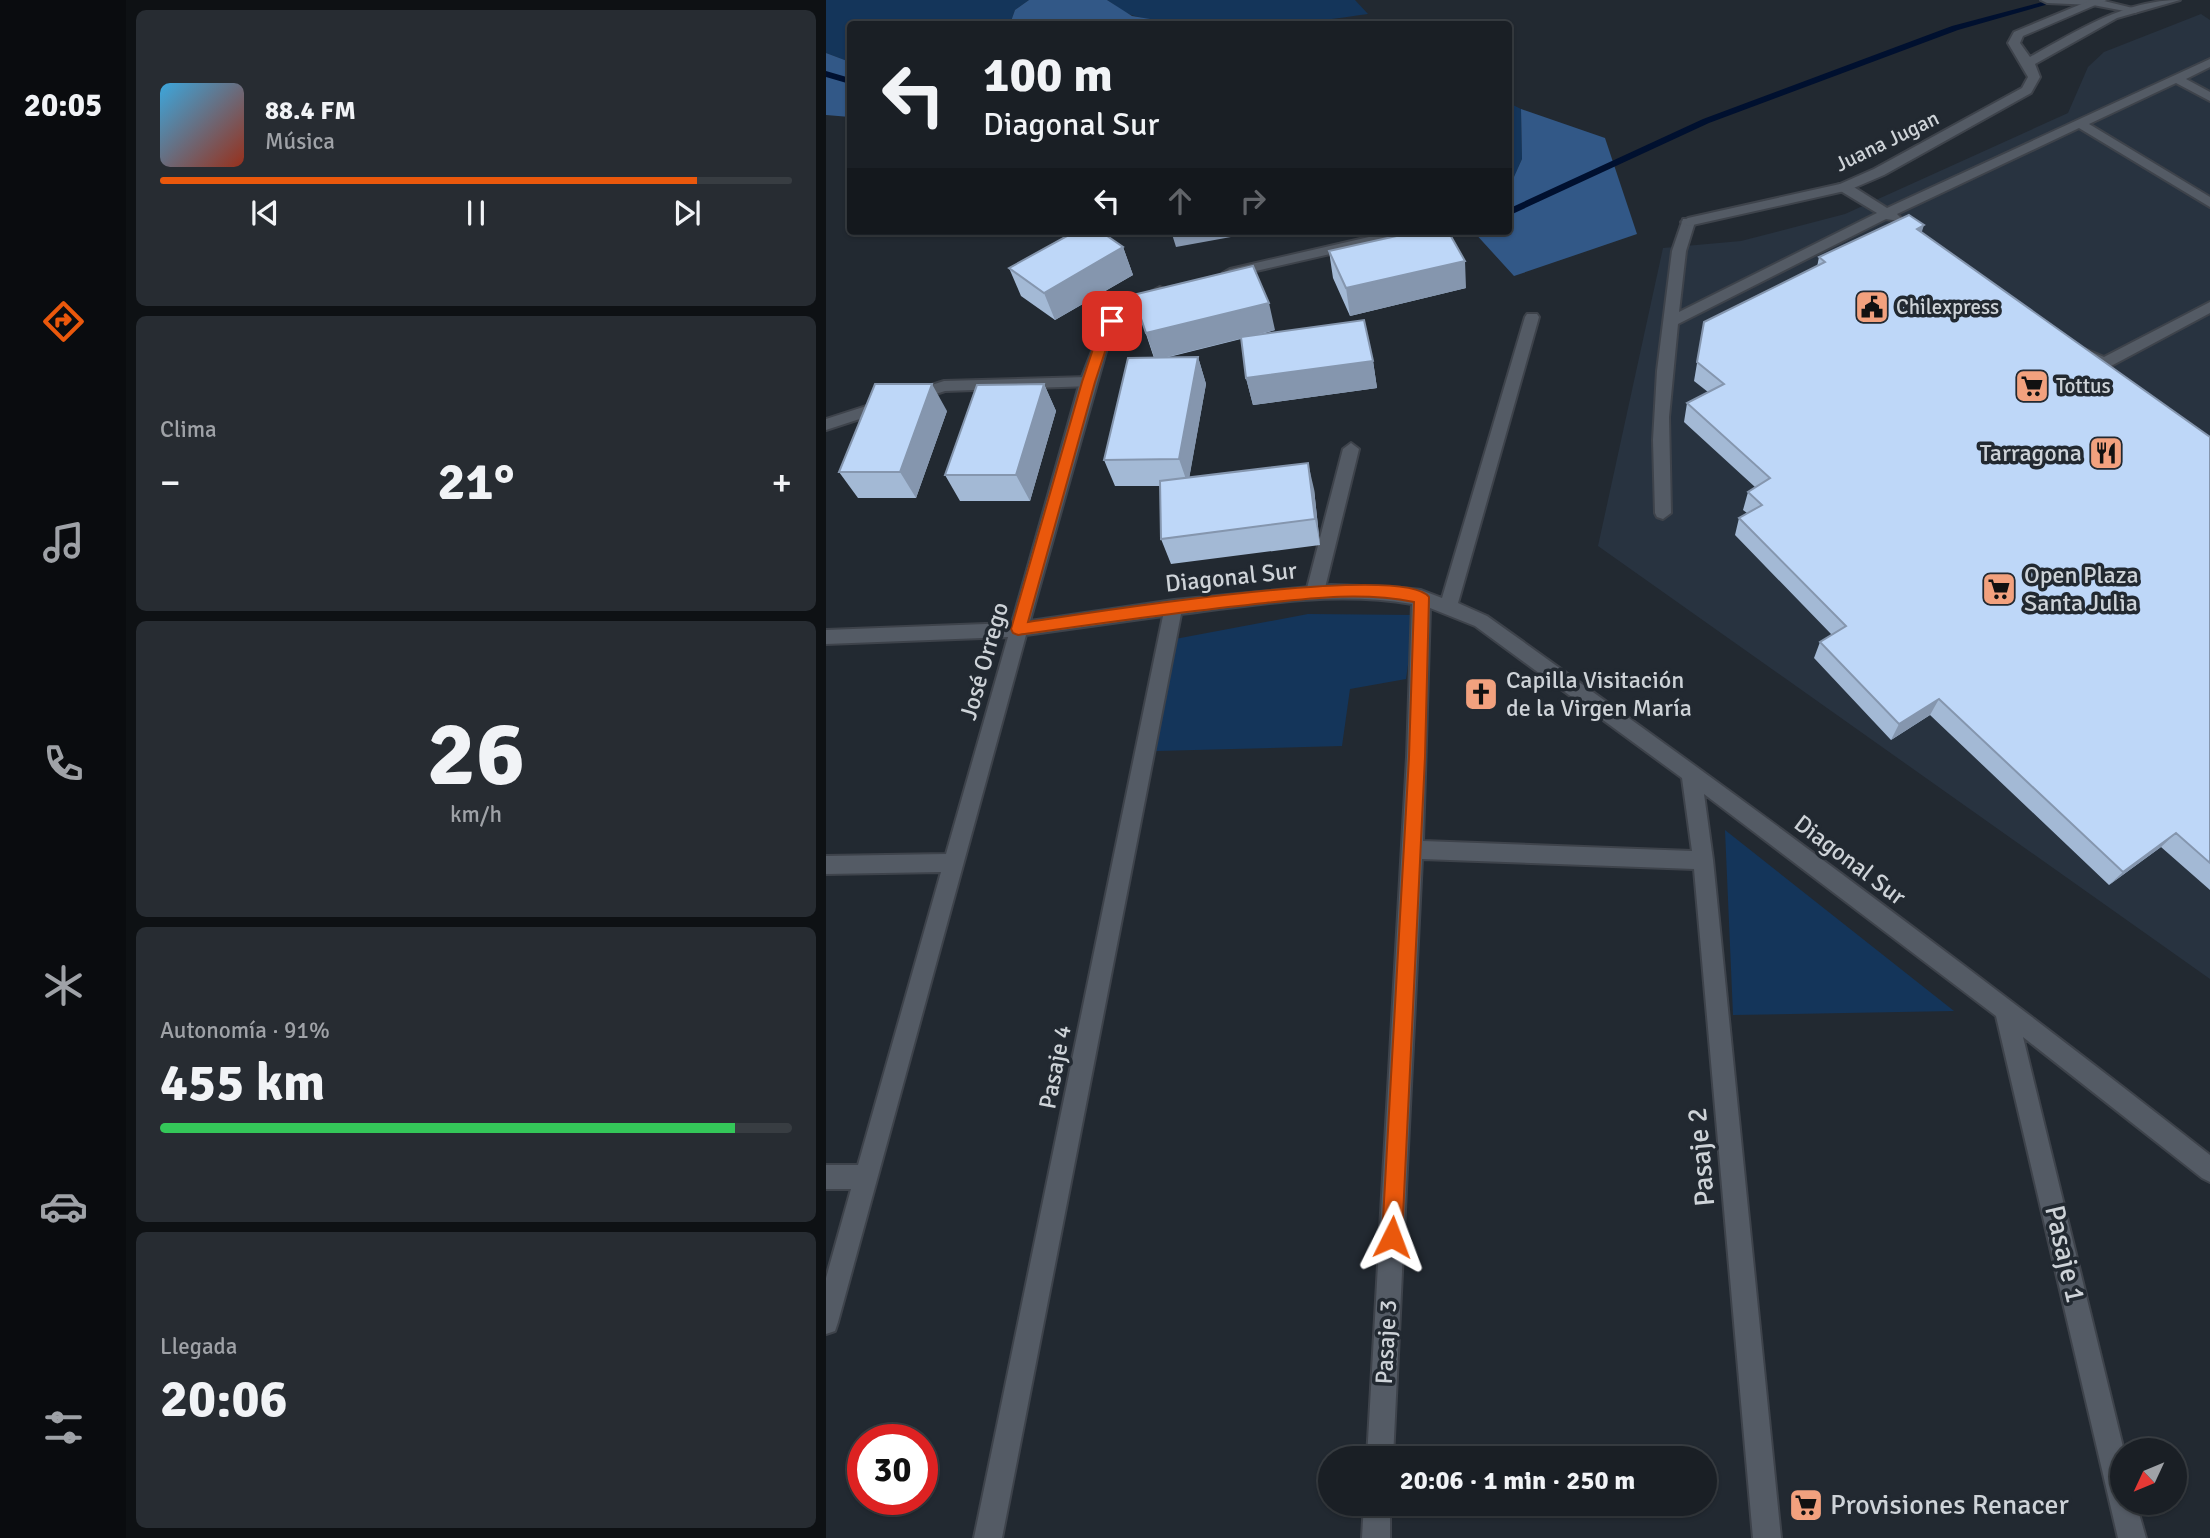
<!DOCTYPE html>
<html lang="es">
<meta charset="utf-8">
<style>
:root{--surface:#1a1f25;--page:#272c32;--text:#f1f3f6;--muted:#9fa2a7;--line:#383d42;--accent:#ea580c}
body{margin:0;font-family:Signika,sans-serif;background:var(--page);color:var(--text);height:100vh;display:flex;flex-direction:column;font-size:26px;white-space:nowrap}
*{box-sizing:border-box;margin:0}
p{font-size:23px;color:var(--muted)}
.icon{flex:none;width:38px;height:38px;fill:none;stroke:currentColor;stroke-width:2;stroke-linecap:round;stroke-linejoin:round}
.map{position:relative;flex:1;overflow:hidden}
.sheet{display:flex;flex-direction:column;gap:10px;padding:10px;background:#0e1114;width:700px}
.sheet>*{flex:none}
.hud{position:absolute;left:21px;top:21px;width:665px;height:214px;border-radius:7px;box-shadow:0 2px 5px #0004,0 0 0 2px var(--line);background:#1a1f25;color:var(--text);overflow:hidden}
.needle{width:46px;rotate:226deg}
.fabs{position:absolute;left:1284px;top:1438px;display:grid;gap:14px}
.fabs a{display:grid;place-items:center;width:77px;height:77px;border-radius:50%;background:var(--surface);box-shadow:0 2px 5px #0004,0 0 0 2px var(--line);font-size:35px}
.speed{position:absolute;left:21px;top:1424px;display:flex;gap:14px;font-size:35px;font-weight:700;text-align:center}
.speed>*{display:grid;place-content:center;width:91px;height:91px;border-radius:50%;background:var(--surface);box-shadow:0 2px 5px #0004,0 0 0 2px var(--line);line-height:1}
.speed .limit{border:10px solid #d22;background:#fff;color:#111}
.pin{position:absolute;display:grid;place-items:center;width:60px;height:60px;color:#fff;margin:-30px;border-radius:14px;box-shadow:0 4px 10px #0006}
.me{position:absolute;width:77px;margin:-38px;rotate:3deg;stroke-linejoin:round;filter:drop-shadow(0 0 5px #0008)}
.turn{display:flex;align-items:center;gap:24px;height:147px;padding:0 21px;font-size:32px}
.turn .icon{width:91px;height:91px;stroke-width:2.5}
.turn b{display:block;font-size:49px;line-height:60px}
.lanes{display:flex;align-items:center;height:66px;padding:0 21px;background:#0003;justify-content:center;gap:35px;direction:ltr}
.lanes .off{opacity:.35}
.big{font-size:52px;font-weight:700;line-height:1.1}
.sheet .widget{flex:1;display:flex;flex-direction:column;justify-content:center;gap:10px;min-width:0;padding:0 24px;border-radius:10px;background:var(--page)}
.sheet .dial{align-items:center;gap:0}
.dial b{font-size:91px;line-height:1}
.song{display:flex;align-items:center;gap:21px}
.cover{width:84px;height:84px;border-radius:10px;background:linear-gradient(135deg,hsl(200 70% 55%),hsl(10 70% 35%))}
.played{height:7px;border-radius:4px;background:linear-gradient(90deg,var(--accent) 85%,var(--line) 85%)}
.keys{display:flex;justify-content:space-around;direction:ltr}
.heat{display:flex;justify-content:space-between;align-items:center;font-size:38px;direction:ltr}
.charge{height:10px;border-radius:5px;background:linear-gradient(90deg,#34c759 91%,var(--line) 0)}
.trip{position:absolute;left:492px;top:1446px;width:399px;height:70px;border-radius:35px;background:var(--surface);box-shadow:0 2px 5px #0004,0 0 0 2px var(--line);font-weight:700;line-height:70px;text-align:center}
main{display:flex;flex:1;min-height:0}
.tab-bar{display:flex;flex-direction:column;width:126px;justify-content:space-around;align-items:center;background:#0a0c0f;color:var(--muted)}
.tab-bar .icon{width:49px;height:49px}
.tab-bar .current{color:var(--accent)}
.tab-bar b{font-size:32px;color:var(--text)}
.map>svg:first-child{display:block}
</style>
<main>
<nav class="tab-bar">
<b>20:05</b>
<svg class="icon current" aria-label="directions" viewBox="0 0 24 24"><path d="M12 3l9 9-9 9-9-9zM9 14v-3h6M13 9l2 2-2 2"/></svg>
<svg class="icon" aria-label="music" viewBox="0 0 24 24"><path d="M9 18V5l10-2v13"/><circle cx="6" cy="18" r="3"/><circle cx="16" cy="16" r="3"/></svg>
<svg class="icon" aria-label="phone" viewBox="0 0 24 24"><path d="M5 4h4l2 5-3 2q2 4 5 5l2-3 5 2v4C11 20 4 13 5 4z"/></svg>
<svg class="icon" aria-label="climate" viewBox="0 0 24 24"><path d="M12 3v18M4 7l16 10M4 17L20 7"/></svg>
<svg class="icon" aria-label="car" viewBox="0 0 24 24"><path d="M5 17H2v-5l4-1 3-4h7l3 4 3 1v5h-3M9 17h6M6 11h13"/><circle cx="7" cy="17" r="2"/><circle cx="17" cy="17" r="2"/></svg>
<svg class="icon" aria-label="filters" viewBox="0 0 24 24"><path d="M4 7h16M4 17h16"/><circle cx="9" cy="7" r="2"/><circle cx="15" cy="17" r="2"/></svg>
</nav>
<section class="sheet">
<div class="widget">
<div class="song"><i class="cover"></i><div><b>88.4 FM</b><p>Música</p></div></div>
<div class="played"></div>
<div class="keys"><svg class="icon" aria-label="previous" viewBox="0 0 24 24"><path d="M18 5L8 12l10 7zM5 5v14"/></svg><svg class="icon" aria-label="pause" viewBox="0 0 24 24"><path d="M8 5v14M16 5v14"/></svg><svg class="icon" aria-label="next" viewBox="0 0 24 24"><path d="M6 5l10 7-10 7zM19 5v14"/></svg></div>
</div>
<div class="widget"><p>Clima</p>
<div class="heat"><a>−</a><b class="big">21°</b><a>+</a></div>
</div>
<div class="widget dial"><b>26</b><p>km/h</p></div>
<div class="widget"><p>Autonomía · 91%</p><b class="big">455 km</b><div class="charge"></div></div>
<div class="widget"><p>Llegada</p><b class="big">20:06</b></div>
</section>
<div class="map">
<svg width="1384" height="1538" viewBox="0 0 1384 1538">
<rect width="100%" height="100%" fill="#222931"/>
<path fill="#283340" d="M1375,14L1384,20V979L772,546L837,248L915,241L1019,214L1242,113L1262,67L1278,52Z"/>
<path fill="#14355a" d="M0,0H203L189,10L184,24H24V62L0,53Z
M281,0H529L542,14C473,24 376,35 309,16C299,14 289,5 281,0Z
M683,103L695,109L696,159L683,188Z
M482,614L589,615L580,679L524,689L516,746L330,751L349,639Z
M899,830L1128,1011L907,1015Z"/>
<path fill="#325887" d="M203,0H281L306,16L354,24H184L189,10Z
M0,53L24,62V117L0,115Z
M695,109L779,138L811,234L688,276L647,231H682L683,188L696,159Z"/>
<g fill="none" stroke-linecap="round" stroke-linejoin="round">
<path fill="#00102f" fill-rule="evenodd" d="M1224,0H1237L1132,30L883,123L682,216V209L877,119L1126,26Z
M0,71L24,78V84L0,77Z"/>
<g stroke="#3e434b" stroke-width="4">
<path id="service" d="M1215,0H1274L1315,10L1309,13L1267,5L1221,3Z
M1384,59V67L1360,79L1384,92V101L1350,83L1263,124L1384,197V207L1253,128L1071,214L1075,218L1073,221L1060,219L852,324L843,417L845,513L837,519L831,517L829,513L827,440L831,371L846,251L857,219H867L869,222L860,251L853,312L1051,213L1013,190V184H1023L1061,208Z
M1384,302V313L1285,366L1262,364L1247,352L1254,347L1278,357Z
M262,377L270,382L267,386L119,391L0,430V419L118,381Z
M525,443L533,449L498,592L495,597H483L480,592L517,449Z"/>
</g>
<g stroke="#3e434b" stroke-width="4">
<path id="minor" d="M1265,0H1281L1197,36L1194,43L1204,57C1251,31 1298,0 1354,0L1291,18L1209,64L1214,77L1205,93L1058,175L1023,190L862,226L855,222L862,218L1014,184L1048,169L1196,88L1202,77L1182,43L1188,32Z
M569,231H594L587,235L404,277L397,273L404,269Z
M334,287L339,289V295L298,321L281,348L204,621L348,600L505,585L566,587L595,590L616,598L699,317L701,314H711L713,317L632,603L661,616C907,791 1147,969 1384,1155V1182L1376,1178L1197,1037L1298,1451L1297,1503H1310L1320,1538H1292L1170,1016L878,794L887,860L955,1538H927L868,869L596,859L567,1458H541L581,757L586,604C510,591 431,604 355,614L176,1538H148L337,616L200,635L12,1322L9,1331L0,1334V1278L25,1189H0V1165H32L115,872L0,874V856L120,854L182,637L0,644V630L186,623L254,382L272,336L280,323L298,306ZM604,608L649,626L856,778L866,851L597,841Z
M538,1503H564V1538H536Z"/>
</g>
<use href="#service" fill="#545b65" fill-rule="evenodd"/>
<use href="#minor" fill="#545b65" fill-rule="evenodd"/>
</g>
<path fill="#a3b9d5" d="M1096,233L1384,437V890L1335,847L1283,885L1104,715L1065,740L988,658L994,642L1006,635L909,535L913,518L921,513L917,510L922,492L929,487L858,422L861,403L882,392L868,381L878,322L991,267L993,257Z
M297,247L307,275L229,320L195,296L183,268Z
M503,251L640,288L524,316L507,278Z
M307,295L449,330L436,334L547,361L551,388L427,405L420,378L415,339L339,358L372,357L380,384L363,478L488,489L494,545L345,564L335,539L334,486H289L278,460L328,358Z
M218,384L230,411L204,501H134L119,475Z
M121,411L90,498H32L13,472Z"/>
<path fill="#8596ae" d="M1098,225L1092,244L1091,229Z
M345,231H438L350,247Z
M297,247L307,275L229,320L218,293Z
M639,261L640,288L524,316L520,288Z
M443,303L449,330L329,360L320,333Z
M372,357L380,384L362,485L353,459Z
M547,361L551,388L427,405L420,378Z
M106,384L121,411L90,498L74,472Z
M218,384L230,411L204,501L190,475Z
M482,463L488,489L494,545L489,519Z
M1113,699L1104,715L1065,740L1073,724Z
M1350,833L1335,847L1283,885L1297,872Z"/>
<path fill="#bed7f8" stroke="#8596ae" stroke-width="2" d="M1083,215L1098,225L1091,229L1384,437V863L1350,833L1297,872L1113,699L1073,724L994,642L1020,626L913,518L936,505L922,492L944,478L861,403L898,384L871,362L878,322L999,262L993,257Z
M250,231H274L297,247L218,293L183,268Z
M593,231H622L639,261L520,288L503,251Z
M427,266L443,303L320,333L307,295Z
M538,320L547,361L420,378L415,337Z
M372,357L353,459L278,460L302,358Z
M49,384H106L74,472H13Z
M218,384L190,475H119L151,385Z
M482,463L489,519L335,539L334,481Z"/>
<path fill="#ea580c" stroke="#983908" stroke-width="2" d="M286,317L293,321L285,334L269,382L202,622C255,614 578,562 603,597L599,757L576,1237L573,1244L566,1247L559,1244L556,1237L583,757L588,602C532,591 478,599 422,605C345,613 269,624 192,635L187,633L185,629L256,382L272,334L282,318Z"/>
<defs>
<g id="civic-square" transform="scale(1.75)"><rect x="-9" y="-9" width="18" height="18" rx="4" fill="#f2a17e" stroke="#222931"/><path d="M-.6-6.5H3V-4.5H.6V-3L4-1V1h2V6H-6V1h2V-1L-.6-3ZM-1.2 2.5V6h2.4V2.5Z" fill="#111"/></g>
<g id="supermarket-square" transform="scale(1.75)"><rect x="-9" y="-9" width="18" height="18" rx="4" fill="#f2a17e" stroke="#222931"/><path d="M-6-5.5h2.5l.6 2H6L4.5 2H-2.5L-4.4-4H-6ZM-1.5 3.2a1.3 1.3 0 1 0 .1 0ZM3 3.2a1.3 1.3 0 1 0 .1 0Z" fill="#111"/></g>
<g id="restaurant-square" transform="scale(1.75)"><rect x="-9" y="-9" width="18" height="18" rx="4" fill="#f2a17e" stroke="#222931"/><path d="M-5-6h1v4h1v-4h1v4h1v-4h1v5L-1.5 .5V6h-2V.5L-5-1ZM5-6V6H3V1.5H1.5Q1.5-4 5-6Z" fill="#111"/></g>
<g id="church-square" transform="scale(1.75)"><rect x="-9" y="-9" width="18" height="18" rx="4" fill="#f2a17e" stroke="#222931"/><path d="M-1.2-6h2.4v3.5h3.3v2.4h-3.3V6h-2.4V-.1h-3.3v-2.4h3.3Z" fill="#111"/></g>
</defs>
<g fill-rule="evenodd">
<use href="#civic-square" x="1046" y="307"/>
<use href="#supermarket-square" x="1206" y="386"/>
<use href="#restaurant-square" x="1280" y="453"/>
<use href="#supermarket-square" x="1173" y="589"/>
<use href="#church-square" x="655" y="694"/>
<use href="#supermarket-square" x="980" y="1505"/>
</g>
<g text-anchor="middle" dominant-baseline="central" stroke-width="7" stroke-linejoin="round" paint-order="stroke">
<g font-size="21" fill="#ced3d8" stroke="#222931">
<text transform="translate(1061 141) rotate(-26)">Juana Jugan</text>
</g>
<g font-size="21" fill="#ced3d8" stroke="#222931" text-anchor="start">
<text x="1070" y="307">Chilexpress</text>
<text x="1230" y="386">Tottus</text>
</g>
<g font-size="24" fill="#ced3d8" stroke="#222931" text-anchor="start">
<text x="1256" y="453" text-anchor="end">Tarragona</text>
<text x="1198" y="575">Open Plaza<tspan x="1198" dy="28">Santa Julia</tspan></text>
<text x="680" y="680">Capilla Visitación<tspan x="680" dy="28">de la Virgen María</tspan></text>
</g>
<g font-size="24" fill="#ced3d8" stroke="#222931">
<text transform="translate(405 577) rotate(-6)">Diagonal Sur</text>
<text transform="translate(158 661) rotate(-74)">José Orrego</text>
<text transform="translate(1024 860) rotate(37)">Diagonal Sur</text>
<text transform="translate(229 1067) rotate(-79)">Pasaje 4</text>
<text transform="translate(560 1342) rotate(-87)">Pasaje 3</text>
</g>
<g font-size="28" fill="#ced3d8" stroke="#222931">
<text transform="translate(875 1157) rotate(-95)">Pasaje 2</text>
<text transform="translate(1239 1254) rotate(77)">Pasaje 1</text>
</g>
<g font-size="28" fill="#ced3d8" stroke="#222931" text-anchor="start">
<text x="1004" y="1505">Provisiones Renacer</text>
</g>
</g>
</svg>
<div class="fabs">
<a><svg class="needle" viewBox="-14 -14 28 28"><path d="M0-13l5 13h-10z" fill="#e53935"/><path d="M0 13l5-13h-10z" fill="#9fa2a7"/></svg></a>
</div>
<div class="speed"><div class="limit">30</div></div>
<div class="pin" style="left:286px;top:321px;background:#d93025"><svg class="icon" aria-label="arrive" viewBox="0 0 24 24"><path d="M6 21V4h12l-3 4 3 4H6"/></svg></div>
<svg class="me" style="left:566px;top:1237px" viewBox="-20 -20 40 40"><path d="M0-17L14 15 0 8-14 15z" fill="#ea580c" stroke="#fff" stroke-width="4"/></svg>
<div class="trip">20:06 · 1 min · 250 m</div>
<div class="hud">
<div class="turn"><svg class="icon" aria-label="left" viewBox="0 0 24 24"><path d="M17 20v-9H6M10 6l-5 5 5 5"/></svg><div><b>100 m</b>Diagonal Sur</div></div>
<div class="lanes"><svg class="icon" aria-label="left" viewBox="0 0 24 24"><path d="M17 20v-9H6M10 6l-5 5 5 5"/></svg><svg class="icon off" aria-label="ahead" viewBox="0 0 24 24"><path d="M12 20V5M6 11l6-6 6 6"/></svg><svg class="icon off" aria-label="right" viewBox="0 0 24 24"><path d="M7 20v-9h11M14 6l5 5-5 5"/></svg></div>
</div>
</div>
</main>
